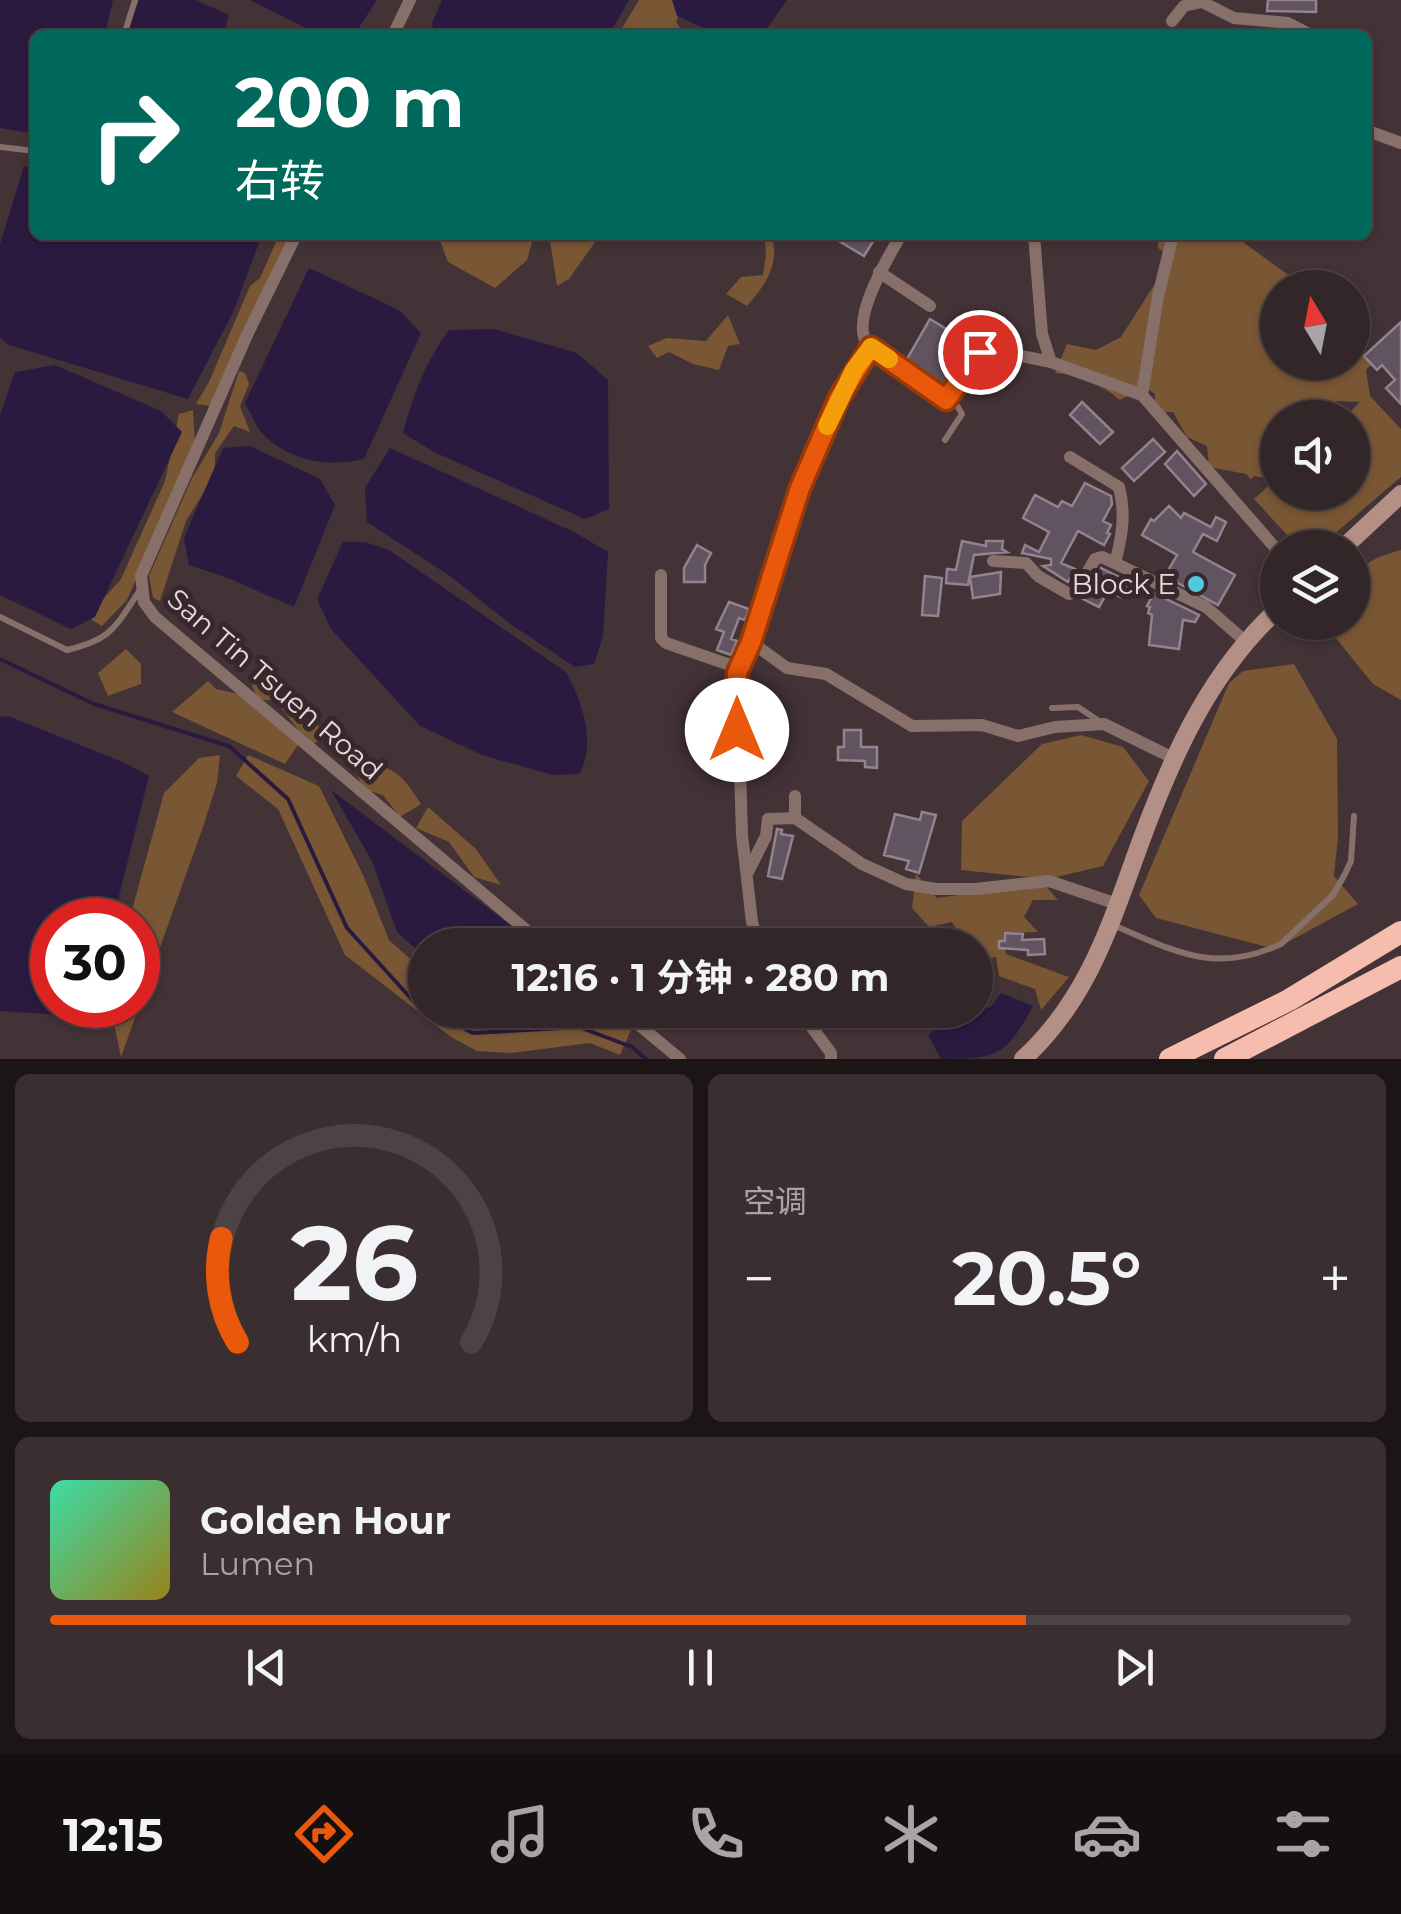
<!DOCTYPE html>
<html lang="zh">
<meta charset="utf-8">
<style>
:root{--surface:#322628;--page:#3a2e30;--text:#f1f3f6;--muted:#a8a5a8;--line:#4d4345;--accent:#ea580c}
body{margin:0;font-family:Montserrat,"Noto Sans SC",sans-serif;background:var(--page);color:var(--text);height:100vh;display:flex;flex-direction:column;font-size:38px;white-space:nowrap}
*{box-sizing:border-box;margin:0}
p{font-size:32px;color:var(--muted)}
.icon{flex:none;width:55px;height:55px;fill:none;stroke:currentColor;stroke-width:2;stroke-linecap:round;stroke-linejoin:round}
.map{position:relative;height:1059px;overflow:hidden}
.side{display:flex;flex-direction:column;gap:15px;padding:15px;background:#1c1516;flex:1}
.side>*{flex:none}
.banner{position:absolute;left:30px;top:30px;width:1342px;height:210px;border-radius:15px;box-shadow:0 2px 8px #0004,0 0 0 2px var(--line);background:#00695c;color:#fff;overflow:hidden}
.needle{width:65px;rotate:350deg}
.tools{position:absolute;left:1260px;top:270px;display:grid;gap:20px}
.tools a{display:grid;place-items:center;width:110px;height:110px;border-radius:50%;background:var(--surface);box-shadow:0 2px 8px #0004,0 0 0 2px var(--line);font-size:50px}
.speed{position:absolute;left:30px;top:898px;display:flex;gap:20px;font-size:50px;font-weight:700;text-align:center}
.speed>*{display:grid;place-content:center;width:130px;height:130px;border-radius:50%;background:var(--surface);box-shadow:0 2px 8px #0004,0 0 0 2px var(--line);line-height:1}
.speed .limit{border:15px solid #d22;background:#fff;color:#111}
.pin{position:absolute;display:grid;place-items:center;width:85px;height:85px;color:#fff;margin:-42px;border:5px solid #fff;border-radius:50%;box-shadow:0 2px 10px #0007}
.me{position:absolute;width:110px;margin:-55px;rotate:0deg;stroke-linejoin:round;filter:drop-shadow(0 0 8px #0008)}
.turn{display:flex;align-items:center;gap:35px;height:210px;padding:0 40px;font-size:45px}
.turn .icon{width:130px;height:130px;stroke-width:2.5}
.turn b{display:block;font-size:70px;line-height:85px}
.big{font-size:75px;font-weight:700;line-height:1.1}
.side .widget{flex:1;display:flex;flex-direction:column;justify-content:center;gap:15px;min-width:0;padding:0 35px;border-radius:15px;background:var(--page)}
.side .dial{align-items:center;gap:0}
.dial svg{height:260px;overflow:visible;fill:none;stroke:var(--line);stroke-width:7;stroke-linecap:round;text-anchor:middle}
.dial text{fill:var(--text);stroke:none}
.song{display:flex;align-items:center;gap:30px}
.cover{width:120px;height:120px;border-radius:15px;background:linear-gradient(135deg,hsl(160 70% 55%),hsl(50 70% 35%))}
.played{height:10px;border-radius:5px;background:linear-gradient(90deg,var(--accent) 75%,var(--line) 75%)}
.keys{display:flex;justify-content:space-around;direction:ltr}
.heat{display:flex;justify-content:space-between;align-items:center;font-size:55px;direction:ltr}
.side .tiles{flex:1;display:grid;gap:15px;grid-template-columns:1fr 1fr}
.widget:last-child{grid-column:span 2}
.trip{position:absolute;left:408px;top:928px;width:585px;height:100px;border-radius:50px;background:var(--surface);box-shadow:0 2px 8px #0004,0 0 0 2px var(--line);font-weight:700;line-height:100px;text-align:center}
.menu{display:flex;height:160px;justify-content:space-around;align-items:center;background:#140f10;color:var(--muted)}
.menu .icon{width:70px;height:70px}
.menu .selected{color:var(--accent)}
.menu b{font-size:45px;color:var(--text)}
.map>svg:first-child{display:block}
</style>
<div class="map">
<svg width="1401" height="1059" viewBox="0 0 1401 1059">
<rect width="100%" height="100%" fill="#433236"/>
<path fill="#795634" d="M639,0H686L676,22L685,35H618Z
M279,235L289,239L211,406L196,404L209,382L250,286L260,278Z
M438,235H534L527,260L495,288L448,262Z
M555,235H600L569,279L557,286L550,241Z
M764,235H772C779,267 767,282 747,306L726,294L741,277L763,275L766,254Z
M1176,235H1233L1305,287L1278,288V362H1352L1353,336L1373,363L1366,370L1370,396L1401,429V477L1319,547H1298L1254,499L1277,478L1278,492H1352V418L1345,417L1360,402L1337,401L1325,413L1324,417L1278,418L1277,457L1265,467L1264,478L1254,476L1251,479L1246,474L1209,467L1207,446L1187,437L1173,412L1154,413L1155,394L1146,388L1120,400C1100,384 1081,375 1055,373L1067,344L1096,350L1121,337L1167,265L1170,256L1158,248V239L1172,246Z
M728,315L740,344L728,346L719,370L693,364L669,352L657,358L648,346L667,338L706,341Z
M239,371L245,373L249,384L240,406L250,432L234,426L215,453V474L186,521L160,601L153,598L149,576L191,480L219,433Z
M193,410L195,444L127,600L102,626L87,617L121,579L165,481L179,414Z
M1401,550V700L1373,684L1331,632L1335,623L1352,622C1352,577 1352,563 1401,550Z
M126,649L141,664V684L108,696L98,673Z
M1294,664L1337,739L1338,837L1334,876L1358,904L1275,949L1156,918L1139,895L1229,683L1243,671Z
M249,678C288,685 299,711 327,734L311,746L275,700H258Z
M208,681L216,689L244,695L300,742L285,764L172,712Z
M1081,735L1123,747L1149,781L1103,866L1048,879L961,870L962,821L1042,744Z
M220,755L217,783L204,824L121,1057L110,1005H138L140,928L132,910L164,793L199,758Z
M248,755L319,786L364,877L389,940L425,972V1010H607L637,1016L620,1055L590,1043L511,1053L477,1051L451,1037L345,955L278,809L236,776Z
M353,763C394,766 400,771 421,804L400,817L383,795L363,789Z
M428,807L476,849L501,885L474,877L449,842L416,828Z
M916,874L937,898L1043,883L1058,900H1033L1024,917L1038,932L1003,933L1006,954L1069,977L1041,1010L1035,989L999,976L996,957L975,960V945H966L952,922L929,927L912,908Z"/>
<path fill="#2a1a40" d="M0,0H113L105,35H35V134L0,128Z
M139,0H196L229,15L223,35H127Z
M250,0H377L354,35H320Z
M442,0H629L609,35H434L432,23Z
M672,0H787L762,35H719L677,16Z
M24,166L35,168V235H262L233,312L188,399L9,345L0,338V244Z
M309,268L399,310L421,333L364,459C330,467 293,462 266,437C257,430 251,413 245,403Z
M494,329L577,353L608,380L609,509L585,519L434,452L403,433C413,395 425,363 449,330Z
M55,365L161,411L182,432L95,617L71,629L0,595V415L15,372Z
M250,446L320,479L335,505L294,607L228,578L189,565L184,538L223,448Z
M390,448L574,532L608,552L603,636L594,664L575,667L509,623L450,576L367,522L365,488Z
M343,542H365L389,550L566,672C582,701 597,744 579,774L553,775L482,755L420,726L331,629L317,599Z
M8,716L125,763L149,776L113,920H52V1005H85L62,1015L0,1011V717Z
M331,790L537,945H425V957L397,932L372,861Z
M1001,993L1033,1006C1006,1057 996,1059 941,1059L928,1035L955,1015L991,1007Z"/>
<g fill="none" stroke-linecap="round" stroke-linejoin="round">
<path stroke="#2a1a40" stroke-width="4" d="M0,659L94,704L229,746L288,799L347,928L417,1005L425,1009
M426,1010L473,1033L579,1027L632,1047L646,1059"/>
</g>
<path fill="#61535f" stroke="#92838f" stroke-width="2.5" d="M1268,0H1316V12L1267,11Z
M829,235H877L864,256Z
M930,319L974,346L966,352L943,386L907,359Z
M1401,322V404L1386,388L1395,380L1382,365L1377,370L1364,356Z
M1082,402L1113,432L1100,444L1070,415Z
M1153,439L1165,452L1134,481L1122,468Z
M1177,451L1206,484L1194,496L1165,464Z
M1085,483L1111,496L1112,504L1103,521L1111,525L1107,533L1110,534L1104,545L1078,531L1061,563L1075,569L1068,582L1043,566L1051,565V559L1022,553L1025,545L1039,552L1049,532L1023,518L1035,495L1058,507L1062,501L1072,506Z
M1169,506L1181,518L1184,513L1211,527L1216,517L1226,522L1217,541L1203,534L1193,552L1235,575L1218,605L1165,576L1177,555L1142,535L1151,519L1154,521Z
M962,541L986,546V541H1003L1002,549L1007,552L974,555L968,585L946,583L947,569L956,570Z
M697,545L711,553L705,565V582H684V568Z
M1101,568L1129,582L1121,597L1108,591L1099,607L1083,599Z
M1001,572L1000,594L973,598L970,577Z
M925,576L942,578L938,616L922,615Z
M1154,593L1199,615L1195,622L1183,620L1179,649L1149,645L1152,615L1148,613L1150,607L1147,606Z
M729,602L749,609L745,620L739,618L731,639L737,641L731,655L717,650L724,632L716,629Z
M844,730H861V747H877V768L865,767V761L838,760V747H844Z
M922,812L936,815L919,873L906,869L909,861L884,855L895,814L920,820Z
M777,829L782,830L781,834L793,836L782,879L768,876Z
M1005,933L1023,934L1022,940L1044,939L1045,954L1028,955V950L999,948V941H1005Z"/>
<g fill="none" stroke-linecap="round" stroke-linejoin="round">
<path stroke="#88706a" stroke-width="6" d="M124,35L135,0
M0,147L35,151
M945,440L962,414L958,407L946,400
M800,488L839,398L871,348
M0,617L67,650C113,639 115,627 140,590
M1052,708L1078,707L1099,721
M1113,925C1175,951 1214,975 1281,944L1333,895L1345,874L1351,861L1354,816"/>
<path stroke="#88706a" stroke-width="12" d="M1172,21L1184,6L1202,2L1234,18L1288,23L1311,35
M393,35L410,0
M1368,131L1401,143
M296,235L247,335L141,576L144,602L155,617L544,945
M901,235C888,257 850,320 867,343L946,400L974,357L988,349L1051,362L1142,395L1278,551
M1034,235L1042,334L1051,362
M879,272L930,306
M1142,395L1158,296L1173,235
M1070,457L1119,487C1126,514 1122,537 1115,563
M993,561L1026,563L1038,576L1069,594L1076,592L1095,559L1102,557L1206,607L1245,641
M661,575V638L666,643L739,668
M751,642L787,668L826,674L912,726L982,725L1018,736L1055,727L1104,724L1175,759
M795,796V818L862,864L906,884L936,889H975L1049,881L1120,905
M748,872L766,836L768,819L795,818
M759,945L752,922L742,835L737,673L751,642L800,488
M621,1010L680,1059
M799,1010L831,1053V1059"/>
<path stroke="#b48f86" stroke-width="18" d="M1343,548L1401,494
M1023,1059C1090,998 1112,919 1142,838C1174,752 1210,672 1278,609"/>
<path stroke="#f6bcae" stroke-width="22" d="M1170,1059L1289,1000L1401,932
M1225,1059L1401,967"/>
</g>
<g fill="none" stroke-linecap="round" stroke-linejoin="round">
<g stroke="#983908" stroke-width="25">
<path id="route" d="M737,730V673L751,642L800,488L839,398L871,347L946,400L980,352"/>
</g>
<use href="#route" stroke="#ea580c" stroke-width="18"/>
<path stroke="#f59e0b" stroke-width="18" d="M827,426L854,370L871,347L889,359"/>
</g>
<circle fill="#53cadc" stroke="#38282c" stroke-width="4" cx="1196" cy="584" r="10"/>
<g text-anchor="middle" dominant-baseline="central" stroke-width="10" stroke-linejoin="round" paint-order="stroke">
<g font-size="28" fill="#e5dadc" stroke="#38282c" text-anchor="end">
<text x="1176" y="584">Block E</text>
</g>
<g font-size="28" fill="#e5dadc" stroke="#38282c">
<text transform="translate(275 684) rotate(41)">San Tin Tsuen Road</text>
</g>
</g>
</svg>
<div class="tools">
<a><svg class="needle" viewBox="-14 -14 28 28"><path d="M0-13l5 13h-10z" fill="#e53935"/><path d="M0 13l5-13h-10z" fill="#a8a5a8"/></svg></a>
<a><svg class="icon" aria-label="sound" viewBox="0 0 24 24"><path d="M4 9h4l5-4v14l-5-4H4zM17 9q2 3 0 6"/></svg></a>
<a><svg class="icon" aria-label="layers" viewBox="0 0 24 24"><path d="M12 4l9 5-9 5-9-5zM3 14l9 5 9-5"/></svg></a>
</div>
<div class="speed"><div class="limit">30</div></div>
<div class="pin" style="left:980px;top:352px;background:#d93025"><svg class="icon" aria-label="arrive" viewBox="0 0 24 24"><path d="M6 21V4h12l-3 4 3 4H6"/></svg></div>
<svg class="me" style="left:737px;top:730px" viewBox="-20 -20 40 40"><circle r="19" fill="#fff"/><path d="M0-13L10 11 0 6-10 11z" fill="#ea580c"/></svg>
<div class="trip">12:16 · 1 分钟 · 280 m</div>
<div class="banner">
<div class="turn"><svg class="icon" aria-label="right" viewBox="0 0 24 24"><path d="M7 20v-9h11M14 6l5 5-5 5"/></svg><div><b>200 m</b>右转</div></div>
</div>
</div>
<section class="side">
<div class="tiles">
<div class="widget dial"><svg viewBox="0 0 100 80">
<path d="M14 69A42 42 0 1 1 86 69"/>
<path d="M14 69A42 42 0 0 1 9 37" stroke="#ea580c"/>
<text x="50" y="56" font-size="32" font-weight="700">26</text>
<text x="50" y="72" font-size="11">km/h</text>
</svg></div>
<div class="widget"><p>空调</p>
<div class="heat"><a>−</a><b class="big">20.5°</b><a>+</a></div>
</div>
<div class="widget">
<div class="song"><i class="cover"></i><div><b>Golden Hour</b><p>Lumen</p></div></div>
<div class="played"></div>
<div class="keys"><svg class="icon" aria-label="previous" viewBox="0 0 24 24"><path d="M18 5L8 12l10 7zM5 5v14"/></svg><svg class="icon" aria-label="pause" viewBox="0 0 24 24"><path d="M8 5v14M16 5v14"/></svg><svg class="icon" aria-label="next" viewBox="0 0 24 24"><path d="M6 5l10 7-10 7zM19 5v14"/></svg></div>
</div>
</div>
</section>
<nav class="menu">
<b>12:15</b>
<svg class="icon selected" aria-label="directions" viewBox="0 0 24 24"><path d="M12 3l9 9-9 9-9-9zM9 14v-3h6M13 9l2 2-2 2"/></svg>
<svg class="icon" aria-label="music" viewBox="0 0 24 24"><path d="M9 18V5l10-2v13"/><circle cx="6" cy="18" r="3"/><circle cx="16" cy="16" r="3"/></svg>
<svg class="icon" aria-label="phone" viewBox="0 0 24 24"><path d="M5 4h4l2 5-3 2q2 4 5 5l2-3 5 2v4C11 20 4 13 5 4z"/></svg>
<svg class="icon" aria-label="climate" viewBox="0 0 24 24"><path d="M12 3v18M4 7l16 10M4 17L20 7"/></svg>
<svg class="icon" aria-label="car" viewBox="0 0 24 24"><path d="M5 17H2v-5l4-1 3-4h7l3 4 3 1v5h-3M9 17h6M6 11h13"/><circle cx="7" cy="17" r="2"/><circle cx="17" cy="17" r="2"/></svg>
<svg class="icon" aria-label="filters" viewBox="0 0 24 24"><path d="M4 7h16M4 17h16"/><circle cx="9" cy="7" r="2"/><circle cx="15" cy="17" r="2"/></svg>
</nav>
